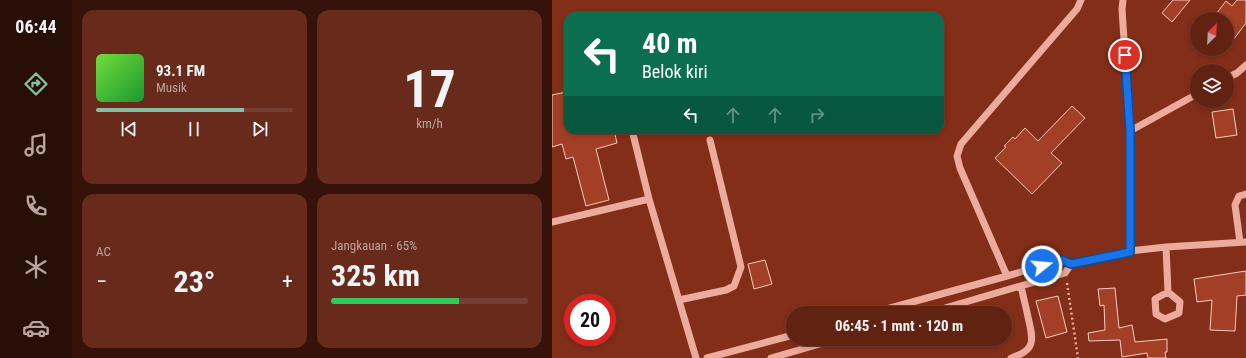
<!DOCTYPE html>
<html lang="id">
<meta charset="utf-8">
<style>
:root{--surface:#622212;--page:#682a1b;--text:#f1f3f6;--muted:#bba49f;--line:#763f32;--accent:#8abfa5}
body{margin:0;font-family:"Roboto Condensed",sans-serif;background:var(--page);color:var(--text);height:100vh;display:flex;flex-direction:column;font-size:15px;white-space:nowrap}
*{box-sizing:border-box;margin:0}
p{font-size:13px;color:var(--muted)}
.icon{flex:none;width:22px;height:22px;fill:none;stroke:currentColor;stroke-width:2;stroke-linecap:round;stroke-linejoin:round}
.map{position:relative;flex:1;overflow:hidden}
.sheet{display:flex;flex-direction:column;gap:10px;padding:10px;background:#36130a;width:480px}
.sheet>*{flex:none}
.hud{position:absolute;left:12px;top:12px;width:380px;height:122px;border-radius:12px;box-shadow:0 2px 6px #0003,0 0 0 1px var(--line);background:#0b6e4f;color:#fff;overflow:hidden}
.needle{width:26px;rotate:24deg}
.tools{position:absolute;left:638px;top:12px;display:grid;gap:8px}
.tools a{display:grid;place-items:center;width:44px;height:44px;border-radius:50%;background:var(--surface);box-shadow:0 2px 6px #0003,0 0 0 1px var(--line);font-size:20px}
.speed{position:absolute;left:12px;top:294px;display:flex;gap:8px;font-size:20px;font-weight:700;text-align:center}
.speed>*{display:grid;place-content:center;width:52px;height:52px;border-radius:50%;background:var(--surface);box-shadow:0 2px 6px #0003,0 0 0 1px var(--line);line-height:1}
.speed .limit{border:6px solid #d22;background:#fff;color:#111}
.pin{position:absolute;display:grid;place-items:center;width:34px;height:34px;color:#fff;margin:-17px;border:2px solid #fff;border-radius:50%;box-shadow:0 1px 4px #0007}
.me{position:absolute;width:44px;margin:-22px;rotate:73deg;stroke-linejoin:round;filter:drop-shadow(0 0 3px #0008)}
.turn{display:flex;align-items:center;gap:14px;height:84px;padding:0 12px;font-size:18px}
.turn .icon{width:52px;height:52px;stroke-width:2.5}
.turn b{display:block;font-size:28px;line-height:34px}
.lanes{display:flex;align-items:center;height:38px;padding:0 12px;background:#0003;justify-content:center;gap:20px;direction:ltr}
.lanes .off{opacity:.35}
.big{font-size:30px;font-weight:700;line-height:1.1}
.sheet .widget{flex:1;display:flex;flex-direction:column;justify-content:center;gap:6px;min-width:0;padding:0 14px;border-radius:12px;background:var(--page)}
.sheet .dial{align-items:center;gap:0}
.dial b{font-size:52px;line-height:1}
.song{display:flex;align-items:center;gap:12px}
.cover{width:48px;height:48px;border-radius:6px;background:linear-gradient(135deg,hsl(100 70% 55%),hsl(130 70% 35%))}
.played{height:4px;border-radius:2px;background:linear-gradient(90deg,var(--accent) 75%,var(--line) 75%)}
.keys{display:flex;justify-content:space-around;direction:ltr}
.heat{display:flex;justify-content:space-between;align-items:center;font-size:22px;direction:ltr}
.charge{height:6px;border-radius:3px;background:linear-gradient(90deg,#34c759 65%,var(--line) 0)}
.sheet .tiles{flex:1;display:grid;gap:10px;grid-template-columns:repeat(2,1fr)}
.trip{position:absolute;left:234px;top:306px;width:226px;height:40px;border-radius:20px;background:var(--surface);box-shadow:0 2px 6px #0003,0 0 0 1px var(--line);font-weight:700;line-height:40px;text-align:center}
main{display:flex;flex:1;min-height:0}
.tabs{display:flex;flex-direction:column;width:72px;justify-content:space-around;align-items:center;background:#270e07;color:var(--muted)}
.tabs .icon{width:28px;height:28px}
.tabs .current{color:var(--accent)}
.tabs b{font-size:18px;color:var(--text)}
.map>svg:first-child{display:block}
</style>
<main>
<nav class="tabs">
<b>06:44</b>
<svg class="icon current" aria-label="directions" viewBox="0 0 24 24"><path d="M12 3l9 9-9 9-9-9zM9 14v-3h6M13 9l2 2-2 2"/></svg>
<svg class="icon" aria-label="music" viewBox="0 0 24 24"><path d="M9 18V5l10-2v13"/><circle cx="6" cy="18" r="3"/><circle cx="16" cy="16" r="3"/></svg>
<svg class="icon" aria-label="phone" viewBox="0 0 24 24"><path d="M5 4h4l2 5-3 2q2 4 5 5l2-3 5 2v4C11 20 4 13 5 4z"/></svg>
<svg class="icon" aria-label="climate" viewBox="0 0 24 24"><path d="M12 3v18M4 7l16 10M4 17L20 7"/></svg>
<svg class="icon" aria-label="car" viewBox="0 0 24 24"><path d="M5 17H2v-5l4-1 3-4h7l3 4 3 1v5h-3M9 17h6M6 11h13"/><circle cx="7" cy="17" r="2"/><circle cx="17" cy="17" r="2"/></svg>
</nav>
<section class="sheet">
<div class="tiles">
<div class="widget">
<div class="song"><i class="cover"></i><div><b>93.1 FM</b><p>Musik</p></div></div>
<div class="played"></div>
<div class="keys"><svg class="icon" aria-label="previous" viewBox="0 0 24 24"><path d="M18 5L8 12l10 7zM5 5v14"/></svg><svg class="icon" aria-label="pause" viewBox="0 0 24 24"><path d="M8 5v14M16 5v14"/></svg><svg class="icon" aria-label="next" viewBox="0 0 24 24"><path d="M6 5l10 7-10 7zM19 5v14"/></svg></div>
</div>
<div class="widget dial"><b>17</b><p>km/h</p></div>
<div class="widget"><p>AC</p>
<div class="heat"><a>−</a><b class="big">23°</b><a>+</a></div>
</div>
<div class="widget"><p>Jangkauan · 65%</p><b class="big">325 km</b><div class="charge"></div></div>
</div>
</section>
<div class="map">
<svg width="694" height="358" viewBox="0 0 694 358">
<rect width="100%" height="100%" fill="#832e18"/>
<path fill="#a23f26" stroke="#f9ccc1" d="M621,0H638L620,22L610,13Z
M685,0H694V23L675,48V19H671L664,14L674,1L680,6Z
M14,92L16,100V130H62L65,143L44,149L57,200L34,206L21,157L14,159L10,144L0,147V95Z
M520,106L533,118L499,153L510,163L480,194L443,158L454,147L452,146L461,137L463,139L473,128L486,141Z
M681,109L685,135L664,138L660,112Z
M213,260L220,284L202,289L196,264Z
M694,271V295L685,296L683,331L658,330L660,300L645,302L642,279Z
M563,288L567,328L580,325L583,342L615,339V352H613L614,358H596L595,353L570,357L568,340L537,341L536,333L553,330L552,305L548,306L546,289Z
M506,296L515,332L494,338L484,301Z"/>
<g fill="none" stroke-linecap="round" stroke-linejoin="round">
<path stroke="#ecab9c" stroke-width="2.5" stroke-dasharray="2 3" stroke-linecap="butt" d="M515,283L526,358"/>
<path stroke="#ecab9c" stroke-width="7" d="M571,0L570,9L578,131V251
M675,78L685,73L694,65
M80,130L97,199L144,358
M578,131L645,94
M0,222L97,199
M688,242L683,205L687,196L694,194
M614,247L616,292
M455,276L408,168L405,156L409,144L525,9L529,0
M616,292L628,302L627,313L613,319L604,314L603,299Z
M127,300L174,290L182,286L189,267L158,140
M320,313L455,276L510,260L519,264L578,251L614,247L694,242
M376,313L513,273L519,264
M155,358L241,335
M219,358L285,339
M459,358C485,350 481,339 476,317C474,307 471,296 469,286"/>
</g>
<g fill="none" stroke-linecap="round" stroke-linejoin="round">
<g stroke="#114b97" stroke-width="10">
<path id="route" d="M490,266L510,260L519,264L578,252V131L573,55"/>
</g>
<use href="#route" stroke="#1a73e8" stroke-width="7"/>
</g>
</svg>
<div class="tools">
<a><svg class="needle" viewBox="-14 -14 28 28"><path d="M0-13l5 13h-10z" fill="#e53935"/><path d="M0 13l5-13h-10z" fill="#bba49f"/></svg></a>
<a><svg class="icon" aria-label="layers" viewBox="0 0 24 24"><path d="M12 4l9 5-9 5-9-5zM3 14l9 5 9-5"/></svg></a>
</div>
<div class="speed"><div class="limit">20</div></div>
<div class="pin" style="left:573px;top:55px;background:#d93025"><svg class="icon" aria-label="arrive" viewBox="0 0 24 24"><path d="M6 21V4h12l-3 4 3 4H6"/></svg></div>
<svg class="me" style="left:490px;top:266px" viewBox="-20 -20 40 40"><circle r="17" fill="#1a73e8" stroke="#fff" stroke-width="3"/><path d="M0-11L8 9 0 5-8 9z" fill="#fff"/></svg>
<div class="trip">06:45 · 1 mnt · 120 m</div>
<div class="hud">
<div class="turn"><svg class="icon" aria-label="left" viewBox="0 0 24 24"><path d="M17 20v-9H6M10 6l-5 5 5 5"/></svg><div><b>40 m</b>Belok kiri</div></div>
<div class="lanes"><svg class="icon" aria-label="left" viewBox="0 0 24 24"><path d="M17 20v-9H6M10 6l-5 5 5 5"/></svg><svg class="icon off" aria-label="ahead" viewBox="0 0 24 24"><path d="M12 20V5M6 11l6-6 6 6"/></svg><svg class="icon off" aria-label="ahead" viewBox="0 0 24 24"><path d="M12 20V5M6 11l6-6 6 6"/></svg><svg class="icon off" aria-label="right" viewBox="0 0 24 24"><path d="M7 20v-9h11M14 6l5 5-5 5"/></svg></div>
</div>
</div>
</main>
